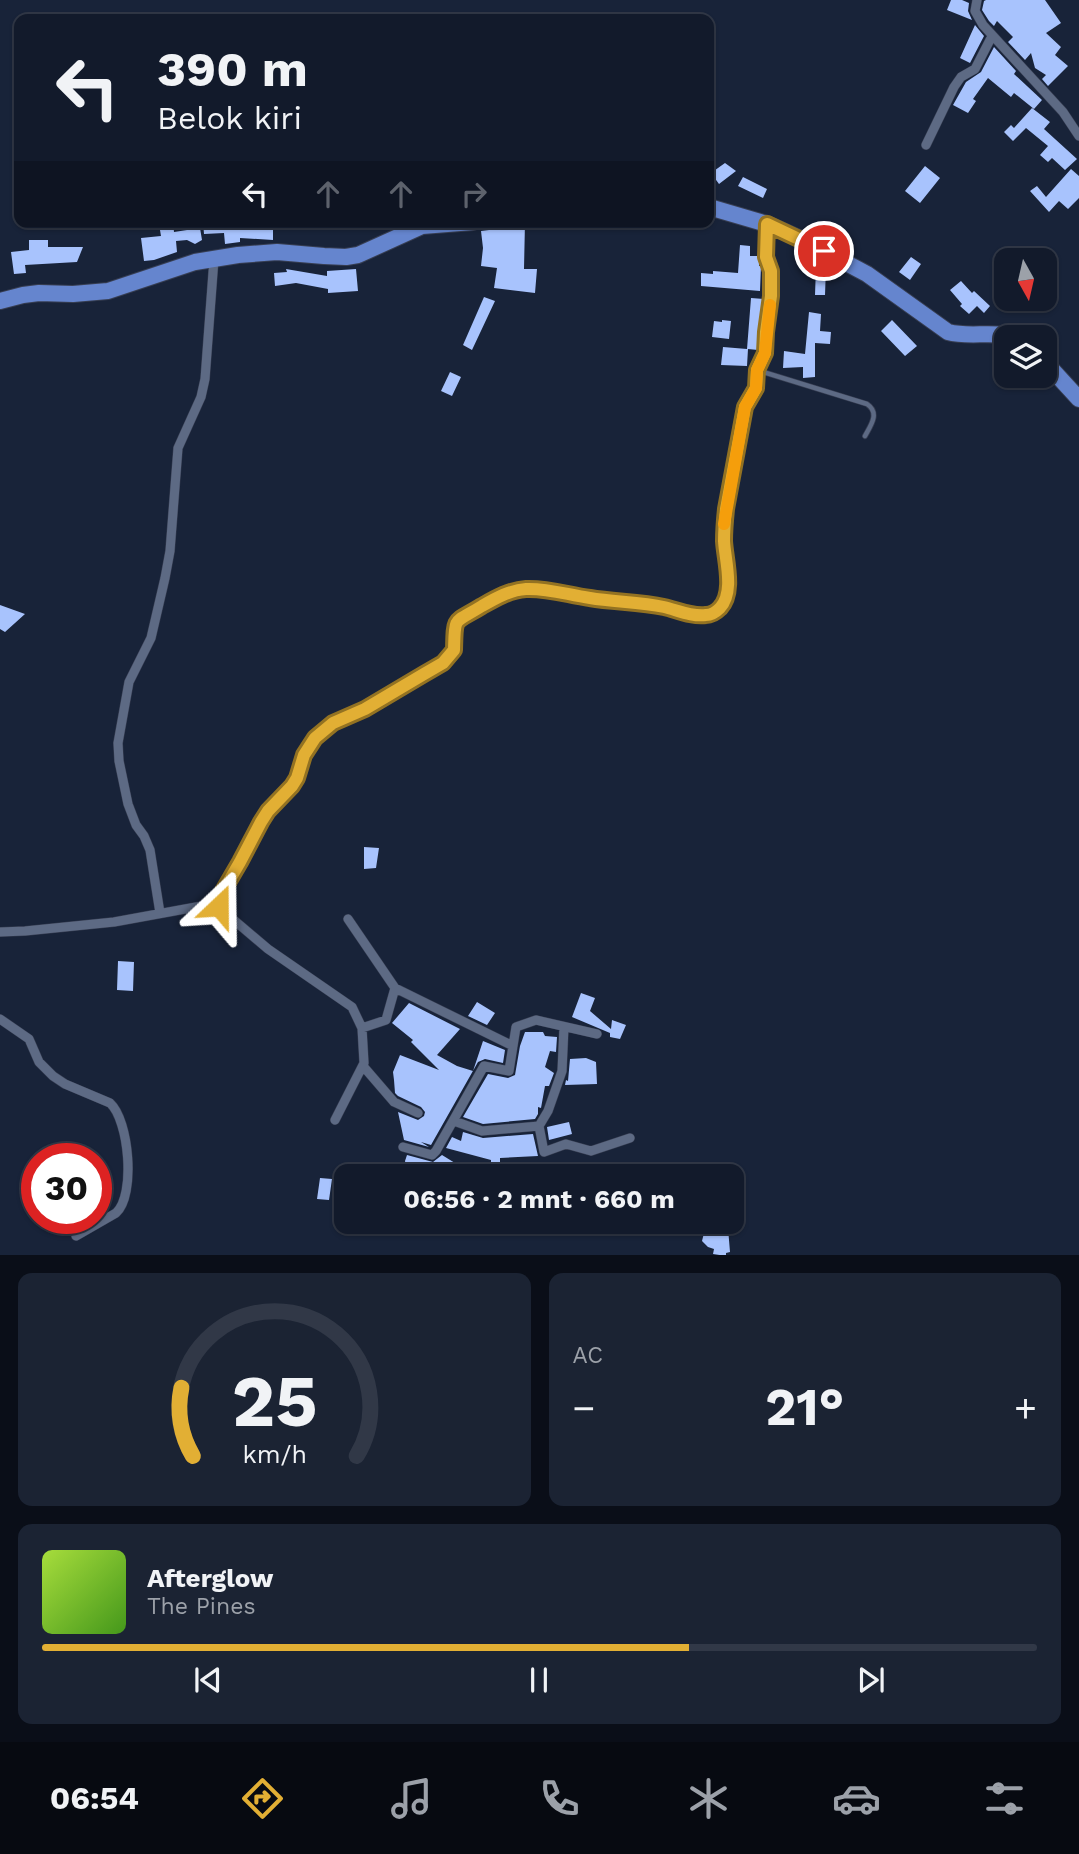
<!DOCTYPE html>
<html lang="id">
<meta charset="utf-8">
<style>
:root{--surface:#121a2b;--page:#1b2333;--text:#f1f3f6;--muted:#9ca1a9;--line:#313847;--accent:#e2af34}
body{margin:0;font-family:"Work Sans",sans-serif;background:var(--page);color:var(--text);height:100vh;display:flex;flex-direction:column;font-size:26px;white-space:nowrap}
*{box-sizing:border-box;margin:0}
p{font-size:23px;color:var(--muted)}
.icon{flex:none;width:38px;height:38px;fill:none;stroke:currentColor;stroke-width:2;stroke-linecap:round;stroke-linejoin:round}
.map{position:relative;height:1255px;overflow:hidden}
.panel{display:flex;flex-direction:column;gap:18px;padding:18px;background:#0a0e18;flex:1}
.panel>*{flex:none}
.top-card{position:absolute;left:14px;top:14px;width:700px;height:214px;border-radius:14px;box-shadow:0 2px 5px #0004,0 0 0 2px var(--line);background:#121a2b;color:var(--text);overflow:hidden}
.needle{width:46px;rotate:172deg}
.controls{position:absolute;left:994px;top:248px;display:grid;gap:14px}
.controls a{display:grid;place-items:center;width:63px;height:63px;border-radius:14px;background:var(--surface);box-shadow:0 2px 5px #0004,0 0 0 2px var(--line);font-size:35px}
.speed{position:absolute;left:21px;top:1143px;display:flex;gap:14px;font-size:35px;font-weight:700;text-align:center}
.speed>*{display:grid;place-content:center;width:91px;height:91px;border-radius:50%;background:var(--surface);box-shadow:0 2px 5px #0004,0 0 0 2px var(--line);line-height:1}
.speed .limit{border:10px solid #d22;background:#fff;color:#111}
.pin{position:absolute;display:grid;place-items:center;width:60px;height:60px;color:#fff;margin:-30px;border:4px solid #fff;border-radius:50%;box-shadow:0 2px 7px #0007}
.me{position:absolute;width:77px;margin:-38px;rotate:23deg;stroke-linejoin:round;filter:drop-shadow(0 0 5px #0008)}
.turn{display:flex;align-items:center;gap:24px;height:147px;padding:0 28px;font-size:32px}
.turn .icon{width:91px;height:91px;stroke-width:2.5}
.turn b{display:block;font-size:49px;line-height:60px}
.lanes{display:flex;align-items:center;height:66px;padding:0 28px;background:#0003;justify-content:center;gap:35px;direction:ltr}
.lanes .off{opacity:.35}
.big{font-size:52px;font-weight:700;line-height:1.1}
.panel .tile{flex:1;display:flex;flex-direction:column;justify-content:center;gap:10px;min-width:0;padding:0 24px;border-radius:14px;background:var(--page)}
.panel .dial{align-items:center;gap:0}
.dial svg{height:182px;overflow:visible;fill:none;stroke:var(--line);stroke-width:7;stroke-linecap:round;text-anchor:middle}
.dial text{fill:var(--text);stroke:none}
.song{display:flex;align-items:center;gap:21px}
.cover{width:84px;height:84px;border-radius:10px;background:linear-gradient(135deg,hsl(80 70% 55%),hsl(100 70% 35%))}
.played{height:7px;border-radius:4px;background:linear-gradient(90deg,var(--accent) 65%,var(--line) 65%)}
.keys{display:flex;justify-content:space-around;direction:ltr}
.heat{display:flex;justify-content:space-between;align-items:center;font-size:38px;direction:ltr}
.panel .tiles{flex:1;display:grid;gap:18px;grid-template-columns:1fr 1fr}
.tile:last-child{grid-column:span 2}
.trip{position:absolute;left:334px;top:1164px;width:410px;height:70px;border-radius:14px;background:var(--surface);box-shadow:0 2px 5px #0004,0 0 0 2px var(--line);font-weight:700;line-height:70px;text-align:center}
.dock{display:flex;height:112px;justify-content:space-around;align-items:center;background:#070a11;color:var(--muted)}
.dock .icon{width:49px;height:49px}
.dock .active{color:var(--accent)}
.dock b{font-size:32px;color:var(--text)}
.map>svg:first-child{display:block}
</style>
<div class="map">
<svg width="1079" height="1256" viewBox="0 0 1079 1256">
<rect width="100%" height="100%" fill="#182339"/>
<path fill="#a8c3fd" d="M951,0H962L969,3L968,11L972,20L947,10Z
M986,0H1045L1061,23L1046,33L1061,47L1055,55L1068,66L1048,86L1042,79L1046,75L1035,68L1031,53L1025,60L1008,42L1013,37L997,21L994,26L989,21L982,10L984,1Z
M975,25L984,36L970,63L960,58Z
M994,47L1016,71L1014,74L1042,100L1034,109L1014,93L1011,97L988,78L973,99L976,101L968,113L953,105L966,82L981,72Z
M1032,108L1050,122L1044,129L1077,159L1065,170L1052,158L1048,162L1040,155L1048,146L1026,128L1013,141L1004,132L1011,125L1014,128Z
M725,163L736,171L719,184L711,173Z
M925,166L940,178L920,203L905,191Z
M1071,169L1079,176V198L1068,209L1059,201L1049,212L1030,191L1037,186L1046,197Z
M743,177L767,189L763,198L738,186Z
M173,222L174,232L200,228L202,240L195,244L187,240L176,241L177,252L154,260L144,261L141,238L161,236L159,224Z
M203,222H273V240L240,238V242L225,244L224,233L204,234Z
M505,222H525L524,269H537L535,293L494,288L497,268L481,266L483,248L481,231L505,228Z
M29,240H48V247H83L77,262L25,265L26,273L14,274L11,252L29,250Z
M740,245L750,246V256H759V266H761L760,291L701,286V273L713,274V271L738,273Z
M911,257L921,264L910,280L899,272Z
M816,267H826L825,295H815Z
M286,269L327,276V271L356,269L358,291L328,293V289L296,283L275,286L274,273L287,272Z
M961,281L972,293L974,291L990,306L984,313L977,306L969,314L960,306L962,304L950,290Z
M484,297L495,301L472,350L463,345Z
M751,298L764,299L758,350L748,349L747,366L721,365L723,347L747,349Z
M809,312L821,314L820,331L831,332L830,344L815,343V377L803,378V367L783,368L784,351L805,354Z
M722,320L731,321L729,339L712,337L714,321L722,322Z
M892,320L917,346L905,356L881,331Z
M450,372L461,377L452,396L441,391Z
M0,605L25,614L5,632L0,629Z
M364,847L379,848L376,868L364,869Z
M118,961L134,962L133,991L117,990Z
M581,993L595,998L590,1011L611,1029L612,1020L626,1025L620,1039L610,1037V1033L572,1017Z
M477,1002L495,1013L487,1025L468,1016Z
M409,1003L460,1029L437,1055L457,1066L473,1071L483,1041L505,1050L503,1063L485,1059L478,1062L431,1145L421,1142L429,1147L404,1140L398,1112L418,1120L424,1116L425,1112L421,1107L398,1096L395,1093L394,1080L393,1072L400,1055L439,1070L411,1042L413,1040L392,1023Z
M525,1032H543L545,1036L557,1037L556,1052L550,1051L545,1067L554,1073L549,1086H545L541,1108L538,1107V1114L535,1119L483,1124L463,1117L488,1074L508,1078L515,1075L520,1046Z
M586,1058L596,1062L597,1084L565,1085L566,1080L568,1081L570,1059Z
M569,1122L572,1134L549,1140L547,1127Z
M463,1132L483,1138L533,1134L538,1156L500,1158V1167L491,1168V1160L446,1148L452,1137L461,1141Z
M407,1155L433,1162L442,1155L476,1176H419L407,1172L405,1161Z
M320,1178L332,1179L329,1200L317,1199Z
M728,1228L730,1252L726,1253V1256L713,1254L714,1249L708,1247L702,1241L704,1233L713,1229Z"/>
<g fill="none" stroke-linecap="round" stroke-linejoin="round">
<g stroke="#373e52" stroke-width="6">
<path id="service" d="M757,370L867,404C880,413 871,425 865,436"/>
</g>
<g stroke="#373e52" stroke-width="10">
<path id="minor" d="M977,0L975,11L983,25L1063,112L1079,136
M926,145L954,87L961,77L975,69L992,36
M218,903L261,822L297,778L304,755L315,738L333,723L365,709L424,674L443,663L455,650V625L461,618L493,599L509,592L526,589L544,590L588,598L663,607L694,614L707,615L715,612L723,604L727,591L724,525L726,509L745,407L756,388L757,370L765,353L766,332L771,296V271L766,257L767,224
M218,903L222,910L268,949L352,1007L362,1028L364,1063L335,1120
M160,913L150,850L144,836L136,825L128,804L119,761L118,743L129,682L151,638L165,578L170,551L178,448L201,397L205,379L214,259
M348,919L395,988L513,1046
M0,932L25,931L114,922L218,903
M0,1019L29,1039L39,1062L53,1076L65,1084L110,1103C129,1120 136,1195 116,1213L76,1236
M564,1027L562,1071L548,1111L539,1126L544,1152L566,1144L591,1151L630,1138
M362,1028L386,1020L395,988
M363,1066L394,1102L418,1113
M454,1121L482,1131L539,1126
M403,1147L432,1155L436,1151L484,1066L509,1071L516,1027L536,1020L597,1034"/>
</g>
<g stroke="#373e52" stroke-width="18">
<path id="trunk" d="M709,207L767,224L803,240L867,274L948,332C970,338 994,330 1015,338
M0,301L23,295L39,293L73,294L108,291L195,262L238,255L277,252L324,256L346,257L358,255L422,226L473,222
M1045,362L1079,399"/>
</g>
<use href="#service" stroke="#5d6a84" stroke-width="4.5"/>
<use href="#minor" stroke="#5d6a84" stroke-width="9"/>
<use href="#trunk" stroke="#6585ce" stroke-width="16"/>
</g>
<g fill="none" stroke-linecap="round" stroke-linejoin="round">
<g stroke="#937222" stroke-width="18">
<path id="route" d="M219,906L218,903L219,898L240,862L261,822L268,811L292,786L297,778L304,755L315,738L333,723L365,709L424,674L443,663L454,650C455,615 453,624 482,606C496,598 510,590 526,589C548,588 568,595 590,598C614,602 640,602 664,607C677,610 692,617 706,615C711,615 716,612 720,608C735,592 725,560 724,541C724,530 725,519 726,509L745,407L756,388L757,370L765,353L766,332L771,296V271L766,257L767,224L824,251"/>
</g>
<use href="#route" stroke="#e2af34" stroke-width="12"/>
<path stroke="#f59e0b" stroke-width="12" d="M724,524L745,407L756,388L757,370L765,353L770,305"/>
</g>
</svg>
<div class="controls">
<a><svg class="needle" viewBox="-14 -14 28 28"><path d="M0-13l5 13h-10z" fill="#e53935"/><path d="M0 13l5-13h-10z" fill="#9ca1a9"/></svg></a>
<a><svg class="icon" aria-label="layers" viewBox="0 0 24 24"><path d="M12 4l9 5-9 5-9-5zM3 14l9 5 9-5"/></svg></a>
</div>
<div class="speed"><div class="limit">30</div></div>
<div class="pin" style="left:824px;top:251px;background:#d93025"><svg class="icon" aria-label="arrive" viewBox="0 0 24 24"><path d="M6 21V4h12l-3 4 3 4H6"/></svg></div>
<svg class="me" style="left:219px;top:906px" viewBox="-20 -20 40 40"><path d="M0-17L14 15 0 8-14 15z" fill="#e2af34" stroke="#fff" stroke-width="4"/></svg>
<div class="trip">06:56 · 2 mnt · 660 m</div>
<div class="top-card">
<div class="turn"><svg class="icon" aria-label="left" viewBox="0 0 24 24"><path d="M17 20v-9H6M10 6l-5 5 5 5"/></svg><div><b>390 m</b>Belok kiri</div></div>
<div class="lanes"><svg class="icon" aria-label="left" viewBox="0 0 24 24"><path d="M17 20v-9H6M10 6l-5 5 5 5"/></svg><svg class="icon off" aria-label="ahead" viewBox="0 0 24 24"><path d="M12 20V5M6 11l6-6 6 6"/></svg><svg class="icon off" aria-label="ahead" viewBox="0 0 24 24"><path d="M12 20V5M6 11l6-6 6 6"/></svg><svg class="icon off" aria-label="right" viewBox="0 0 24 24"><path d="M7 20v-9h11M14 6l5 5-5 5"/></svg></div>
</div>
</div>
<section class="panel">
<div class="tiles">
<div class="tile dial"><svg viewBox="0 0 100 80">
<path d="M14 69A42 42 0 1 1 86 69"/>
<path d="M14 69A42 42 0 0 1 9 39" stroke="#e2af34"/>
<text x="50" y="56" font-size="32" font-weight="700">25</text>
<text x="50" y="72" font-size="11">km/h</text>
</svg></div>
<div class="tile"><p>AC</p>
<div class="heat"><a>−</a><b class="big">21°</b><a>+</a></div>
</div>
<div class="tile">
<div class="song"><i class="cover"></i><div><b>Afterglow</b><p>The Pines</p></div></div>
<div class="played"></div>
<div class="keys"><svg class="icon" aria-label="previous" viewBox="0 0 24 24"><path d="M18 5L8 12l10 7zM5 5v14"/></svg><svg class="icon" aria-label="pause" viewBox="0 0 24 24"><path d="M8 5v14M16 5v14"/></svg><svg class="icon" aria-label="next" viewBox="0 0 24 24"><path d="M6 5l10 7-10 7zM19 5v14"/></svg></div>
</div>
</div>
</section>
<nav class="dock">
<b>06:54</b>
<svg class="icon active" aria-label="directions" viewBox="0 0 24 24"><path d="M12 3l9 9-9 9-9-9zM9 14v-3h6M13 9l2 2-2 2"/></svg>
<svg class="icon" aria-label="music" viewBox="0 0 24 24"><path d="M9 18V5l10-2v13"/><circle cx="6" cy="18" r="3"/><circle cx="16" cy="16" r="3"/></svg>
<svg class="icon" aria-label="phone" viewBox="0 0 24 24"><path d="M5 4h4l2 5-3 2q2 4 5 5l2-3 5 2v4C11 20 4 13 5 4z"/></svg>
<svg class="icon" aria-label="climate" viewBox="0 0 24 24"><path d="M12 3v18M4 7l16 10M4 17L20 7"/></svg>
<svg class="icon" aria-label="car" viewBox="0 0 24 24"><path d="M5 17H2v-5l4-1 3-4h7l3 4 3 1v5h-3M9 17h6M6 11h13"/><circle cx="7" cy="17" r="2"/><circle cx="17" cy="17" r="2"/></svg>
<svg class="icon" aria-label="filters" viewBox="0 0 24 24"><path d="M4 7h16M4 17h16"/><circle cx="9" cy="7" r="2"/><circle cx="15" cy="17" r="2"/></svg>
</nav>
